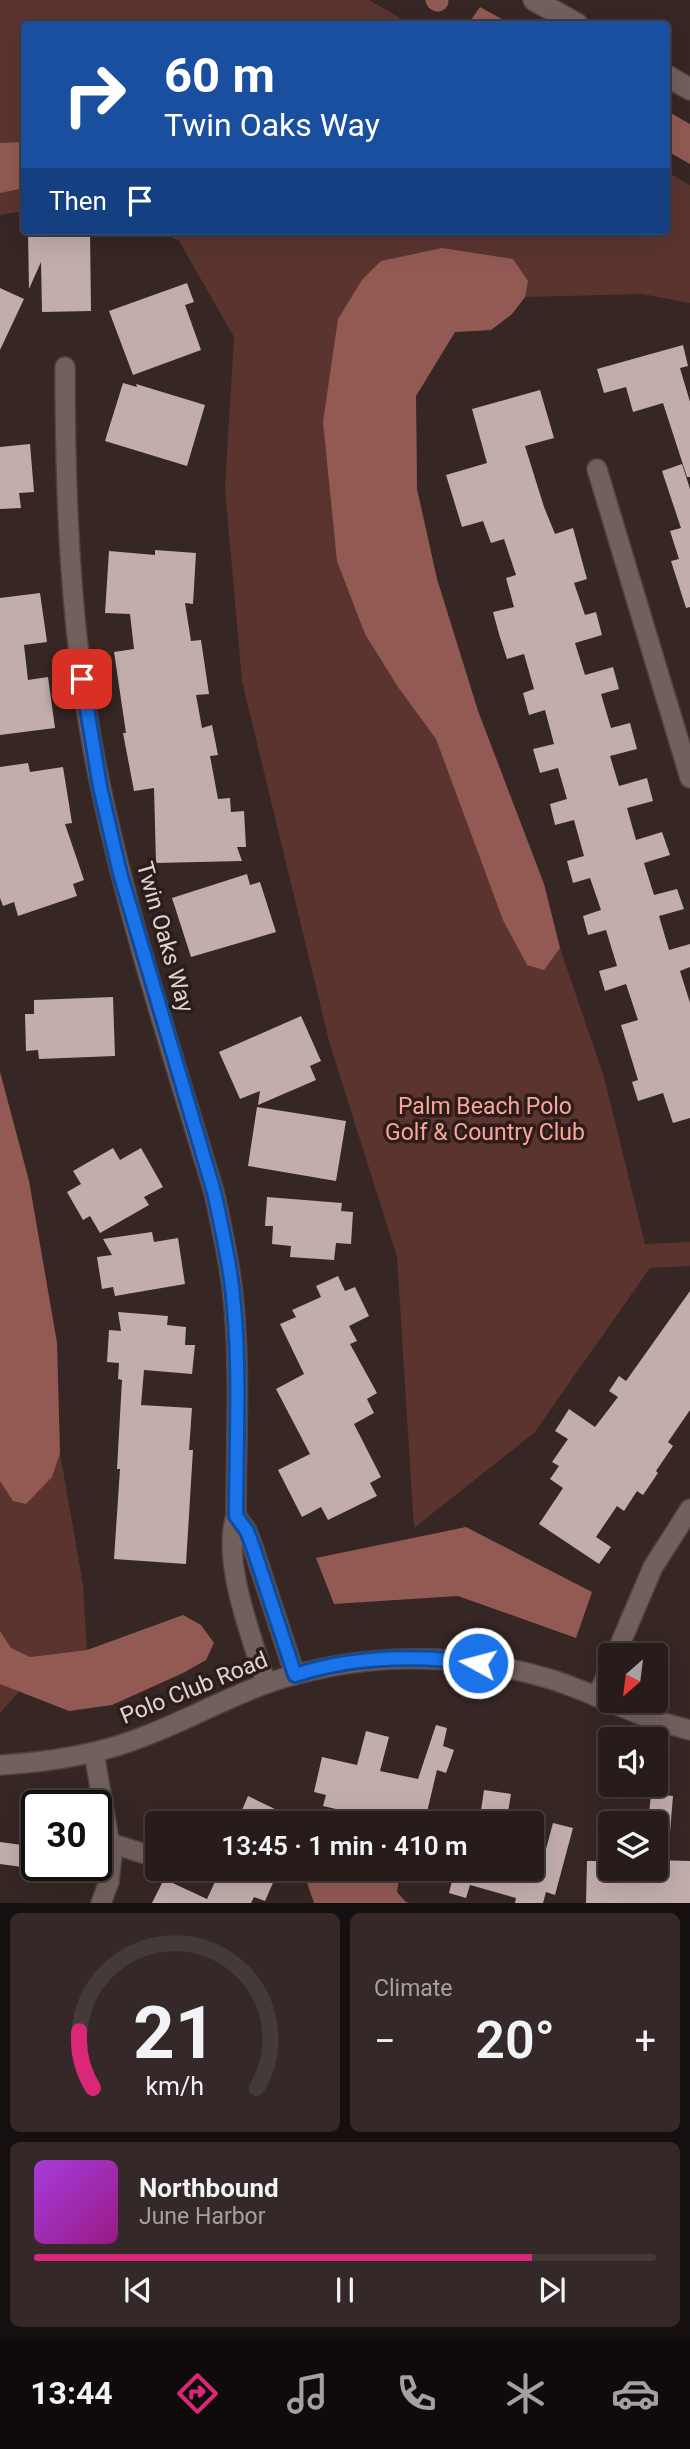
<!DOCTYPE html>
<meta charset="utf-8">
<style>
:root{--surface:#281c1b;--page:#342928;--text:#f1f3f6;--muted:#a5a1a3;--line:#443a3a;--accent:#db2777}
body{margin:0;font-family:Roboto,sans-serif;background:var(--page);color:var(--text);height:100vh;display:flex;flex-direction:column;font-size:26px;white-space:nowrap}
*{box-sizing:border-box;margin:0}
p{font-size:23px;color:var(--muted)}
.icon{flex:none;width:38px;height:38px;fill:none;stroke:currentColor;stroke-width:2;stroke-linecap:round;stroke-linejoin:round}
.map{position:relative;height:1903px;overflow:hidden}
.side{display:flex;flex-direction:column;gap:10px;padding:10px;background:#160f0f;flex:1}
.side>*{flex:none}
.top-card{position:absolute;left:21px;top:21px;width:649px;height:214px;border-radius:7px;box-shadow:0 7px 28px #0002,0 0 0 2px var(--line);background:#1a4fa0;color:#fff;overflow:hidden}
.needle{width:46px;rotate:208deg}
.fabs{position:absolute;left:598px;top:1643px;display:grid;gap:14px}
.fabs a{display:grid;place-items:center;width:70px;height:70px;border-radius:7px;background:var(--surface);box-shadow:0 7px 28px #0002,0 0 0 2px var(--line);font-size:35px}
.speed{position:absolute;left:21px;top:1790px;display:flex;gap:14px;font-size:35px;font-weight:700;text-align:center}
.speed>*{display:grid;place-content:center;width:91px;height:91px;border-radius:50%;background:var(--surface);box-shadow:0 7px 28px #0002,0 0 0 2px var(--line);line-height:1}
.speed .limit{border:4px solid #111;border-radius:10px;background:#fff;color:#111}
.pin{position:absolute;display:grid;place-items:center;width:60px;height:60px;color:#fff;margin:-30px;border-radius:14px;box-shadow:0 4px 10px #0006}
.me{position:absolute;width:77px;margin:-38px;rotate:277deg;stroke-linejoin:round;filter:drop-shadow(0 0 5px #0008)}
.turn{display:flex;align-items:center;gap:24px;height:147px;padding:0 28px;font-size:32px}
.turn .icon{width:91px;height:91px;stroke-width:2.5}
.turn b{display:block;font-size:49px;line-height:60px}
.then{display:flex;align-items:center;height:66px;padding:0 28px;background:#0003;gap:14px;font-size:26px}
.big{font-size:52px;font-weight:600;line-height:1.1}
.side .card{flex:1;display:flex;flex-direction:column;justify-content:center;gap:10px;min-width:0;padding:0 24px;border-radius:10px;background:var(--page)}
.side .dial{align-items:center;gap:0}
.dial svg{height:182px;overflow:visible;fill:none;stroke:var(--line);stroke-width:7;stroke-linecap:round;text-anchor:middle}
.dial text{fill:var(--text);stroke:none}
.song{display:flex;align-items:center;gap:21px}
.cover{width:84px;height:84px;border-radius:10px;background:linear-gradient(135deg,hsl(280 70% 55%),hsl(310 70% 35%))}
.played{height:7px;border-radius:4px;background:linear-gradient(90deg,var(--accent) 80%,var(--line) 80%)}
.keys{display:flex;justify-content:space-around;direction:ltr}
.heat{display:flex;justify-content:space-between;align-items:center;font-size:38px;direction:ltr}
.side .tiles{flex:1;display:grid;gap:10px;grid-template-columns:1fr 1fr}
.card:last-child{grid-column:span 2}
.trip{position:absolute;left:145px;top:1811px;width:399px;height:70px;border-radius:7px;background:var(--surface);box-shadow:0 7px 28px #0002,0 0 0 2px var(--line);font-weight:600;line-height:70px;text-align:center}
.dock{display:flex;height:112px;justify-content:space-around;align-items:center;background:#100b0b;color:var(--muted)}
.dock .icon{width:49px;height:49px}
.dock .current{color:var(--accent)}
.dock b{font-size:32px;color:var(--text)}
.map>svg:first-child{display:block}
</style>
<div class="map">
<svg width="690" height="1903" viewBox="0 0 690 1903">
<rect width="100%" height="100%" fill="#362624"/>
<path fill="#5b3430" d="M0,0H369L411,24H24V211L0,215Z
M667,172L690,185V303L642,294L525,297L512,314L491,330L455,332L416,396L417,489L437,579L478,711L544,884L560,948L604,1077L645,1244L690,1242V1266L650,1268L534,1433L414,1528L397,1257L329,1041L242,681L225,488L234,337L179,241L161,231H667Z
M0,1072L29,1181L57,1343L60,1453L83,1585L87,1650L30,1657L18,1693L0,1713V1675L11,1648L0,1631Z"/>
<path fill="#925a53" d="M480,7L511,24H468Z
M667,111L690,124V164L667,151Z
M24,142V188L0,193V143Z
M442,248L513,259L528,281L525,297L512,314L491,330L455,332L416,396L417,489L437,579L478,711L544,884L560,948L544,970L527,965L503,920L436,739L398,687L365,634L337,561L323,422L338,319L362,280L381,261Z
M0,1072L29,1181L57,1343L60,1453L52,1477L26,1504L13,1501L0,1481Z
M466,1527L592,1592L576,1638L458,1596L334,1604L316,1558Z
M183,1615L201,1625L214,1643L206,1660L183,1673L112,1705L69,1711L0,1684V1631L11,1648L30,1657L87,1650Z
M308,1869H395L399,1878L397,1892L406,1902L410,1903H314L307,1883Z"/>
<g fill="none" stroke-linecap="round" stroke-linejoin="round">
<path stroke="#925a53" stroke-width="21" d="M436,0L438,1"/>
</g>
<path fill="#c2adaa" d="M28,231H90L91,311L42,312L41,262L29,289Z
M187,283L194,302L185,305L201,350L133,375L109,311Z
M0,288L24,299L0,350Z
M683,345L688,366L680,368L690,402V477H687L663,403L633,412L626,387L604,393L597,369Z
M123,383L137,387L136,384L205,405L187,466L105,441Z
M540,390L554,438L525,446L544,507L555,534L573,528L587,579L574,583L585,615L596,612L602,635L575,643L585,675L613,667L619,689L601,694L611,728L630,723L637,749L610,756L619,786L647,778L653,801L627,808L636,840L662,832L670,855L644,863L654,895L677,889L684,909L659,916L669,950L690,944V967L680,971L690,1003V1118L673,1123L663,1093L638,1101L632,1082L638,1080L621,1025L638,1020L626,984L605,991L599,971L617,966L606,930L588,935L583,916L601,910L590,878L573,883L567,861L584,856L574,820L555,825L550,804L567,799L558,768L540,773L533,749L554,744L545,710L529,715L523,693L534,689L524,654L507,659L499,634L493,612L514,607L506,578L516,575L504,539L491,543L483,521L462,527L446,475L487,463L472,409Z
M30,444L34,492L19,493L21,508L0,509V447Z
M682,464L690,489V607L686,608L671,561L679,559L670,531L681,528L662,471Z
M155,550L196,553L193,604L185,603L191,641L201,640L209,694L196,695L202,728L212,725L218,755L210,756L218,799L230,798L231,812L244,811L246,847H237L242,861L156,863L154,788L134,791L123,733H126L114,652L134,649L130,614L105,613L109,551L155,555Z
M40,593L47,642L24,645L28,680L48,677L55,728L0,735V598Z
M28,763L30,772L63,767L72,823L65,824L84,880L73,884L77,896L18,916L14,902L3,906L0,898V767Z
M247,874L250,885L260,882L276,932L191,957L172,898Z
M113,997L115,1056L39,1059L38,1050L26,1051L25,1014H34V1000Z
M301,1016L321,1061L310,1066L316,1080L258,1105L260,1091L240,1099L219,1052Z
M257,1107L346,1121L336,1181L248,1166Z
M113,1148L120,1160L141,1148L163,1187L144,1197L149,1205L100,1233L90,1216L83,1220L67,1192L81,1184L73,1171Z
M267,1197L342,1203L341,1211L353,1212L351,1244L336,1243L334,1260L290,1257L291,1246L272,1244L273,1226H265Z
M152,1232L154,1242L178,1238L185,1284L115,1296L113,1287L102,1289L97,1257L112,1255L103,1239Z
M338,1276L345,1291L355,1287L369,1316L349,1326L357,1341L350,1344L377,1393L367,1399L374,1413L354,1424L381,1477L370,1483L377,1496L328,1520L321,1507L302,1517L278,1470L310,1454L276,1389L304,1374L280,1324L296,1317L292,1310L321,1297L316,1286Z
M690,1291V1410L668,1442L673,1446L656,1471L658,1473L643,1495L637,1491L624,1511L617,1506L596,1537L611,1547L599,1564L539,1524L563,1488L550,1479L559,1466L552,1462L568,1439L555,1431L569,1409L595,1427L618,1397L609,1391L619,1376L626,1381Z
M118,1312L168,1316L167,1325L186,1327L185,1345H195L192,1374L144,1370L141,1405L192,1408L189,1450H193L186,1564L114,1559L120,1469H117L122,1380L118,1379L119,1363L107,1362L109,1330L121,1331Z
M436,1725L447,1728L443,1746L454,1750L446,1773L437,1770L427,1812L415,1809L411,1824H387L388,1821L323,1806L326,1795L314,1792L322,1757L357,1765L366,1731L389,1737L380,1771L418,1779Z
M484,1790L511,1794L506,1824H479Z
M651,1794L673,1796L668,1856H656V1824H648Z
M248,1796L277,1810L308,1824H236Z
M553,1823L573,1828L555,1895L546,1892L543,1903H515L516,1898L470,1885L466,1898L449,1893L455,1869H532V1857L543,1860Z
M0,1842L37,1847V1869L0,1864Z
M656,1860L690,1861V1903H586L587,1861H611V1869H656Z
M221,1869H279L265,1901L254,1897L251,1903H152L164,1879L207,1899Z"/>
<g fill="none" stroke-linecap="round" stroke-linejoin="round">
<g stroke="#504240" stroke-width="22">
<path id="minor" d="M65,367C65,508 71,650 101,789C130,925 174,1059 214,1192C221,1224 228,1255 232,1287C241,1362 236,1440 236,1516
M597,469L690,778
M615,1656L653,1567L690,1509
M266,1684C253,1640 221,1561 236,1516L247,1531L253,1547L295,1675
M597,1697L611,1665
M94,1753L112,1856L109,1882L101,1903
M0,1765C50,1762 99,1755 145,1736C187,1720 226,1698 268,1683C360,1652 457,1651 550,1679C582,1689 613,1704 644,1716C659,1722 675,1726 690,1730
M110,1843L158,1858
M181,1869L184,1870"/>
</g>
<g stroke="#504240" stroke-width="24">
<path id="tertiary" d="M534,0L577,24
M667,76L690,89"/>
</g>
<use href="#minor" stroke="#72605d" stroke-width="19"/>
<use href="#tertiary" stroke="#72605d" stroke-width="21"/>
</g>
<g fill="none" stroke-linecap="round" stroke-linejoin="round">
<g stroke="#114b97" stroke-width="18">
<path id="route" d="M82,679L100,787L120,873L214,1192C221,1224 228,1255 232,1287C241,1362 236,1440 236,1516L247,1531L253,1547L295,1675C354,1656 418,1655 478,1663"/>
</g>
<use href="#route" stroke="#1a73e8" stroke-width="12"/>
</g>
<g text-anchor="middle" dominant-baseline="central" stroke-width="7" stroke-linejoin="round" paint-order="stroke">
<g font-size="23" fill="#e0d5d3" stroke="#2c1d1b">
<text transform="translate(165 937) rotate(74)">Twin Oaks Way</text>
<text transform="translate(194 1688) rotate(-22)">Polo Club Road</text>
</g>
<g font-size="23" fill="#fba59a" stroke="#2c1d1b">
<text x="485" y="1106">Palm Beach Polo<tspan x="485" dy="26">Golf &amp; Country Club</tspan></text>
</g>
</g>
</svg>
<div class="fabs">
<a><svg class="needle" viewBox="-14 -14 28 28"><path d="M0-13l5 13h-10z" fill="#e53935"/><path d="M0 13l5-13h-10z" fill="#a5a1a3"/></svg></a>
<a><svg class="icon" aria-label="sound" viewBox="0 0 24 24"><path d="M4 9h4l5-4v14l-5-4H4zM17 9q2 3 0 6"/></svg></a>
<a><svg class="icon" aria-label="layers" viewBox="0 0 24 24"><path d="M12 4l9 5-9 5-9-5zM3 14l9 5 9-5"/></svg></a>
</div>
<div class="speed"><div class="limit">30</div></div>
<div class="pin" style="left:82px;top:679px;background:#d93025"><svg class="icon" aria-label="arrive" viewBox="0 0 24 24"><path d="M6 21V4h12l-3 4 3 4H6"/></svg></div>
<svg class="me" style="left:478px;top:1663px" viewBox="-20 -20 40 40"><circle r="17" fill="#1a73e8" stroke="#fff" stroke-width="3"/><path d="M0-11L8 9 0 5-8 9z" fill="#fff"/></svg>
<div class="trip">13:45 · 1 min · 410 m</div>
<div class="top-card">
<div class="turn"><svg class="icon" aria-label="right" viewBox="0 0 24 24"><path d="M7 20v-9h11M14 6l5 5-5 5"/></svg><div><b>60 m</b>Twin Oaks Way</div></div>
<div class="then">Then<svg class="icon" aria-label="arrive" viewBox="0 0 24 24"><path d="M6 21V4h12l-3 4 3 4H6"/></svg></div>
</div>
</div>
<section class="side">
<div class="tiles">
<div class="card dial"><svg viewBox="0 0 100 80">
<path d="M14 69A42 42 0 1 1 86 69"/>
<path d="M14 69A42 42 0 0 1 8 44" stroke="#db2777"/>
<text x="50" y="56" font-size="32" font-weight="700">21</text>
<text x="50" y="72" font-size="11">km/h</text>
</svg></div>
<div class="card"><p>Climate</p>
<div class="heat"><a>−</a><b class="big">20°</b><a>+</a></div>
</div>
<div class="card">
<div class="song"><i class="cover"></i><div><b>Northbound</b><p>June Harbor</p></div></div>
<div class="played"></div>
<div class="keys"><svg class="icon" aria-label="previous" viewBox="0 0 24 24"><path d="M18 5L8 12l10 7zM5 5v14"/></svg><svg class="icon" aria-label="pause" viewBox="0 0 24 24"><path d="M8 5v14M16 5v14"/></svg><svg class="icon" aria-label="next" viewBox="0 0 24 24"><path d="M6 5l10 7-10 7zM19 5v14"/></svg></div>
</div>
</div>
</section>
<nav class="dock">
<b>13:44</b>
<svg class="icon current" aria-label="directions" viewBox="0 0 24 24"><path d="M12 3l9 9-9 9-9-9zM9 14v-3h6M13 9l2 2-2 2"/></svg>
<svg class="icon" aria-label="music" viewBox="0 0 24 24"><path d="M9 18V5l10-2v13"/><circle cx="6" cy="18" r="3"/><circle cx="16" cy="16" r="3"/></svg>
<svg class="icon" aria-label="phone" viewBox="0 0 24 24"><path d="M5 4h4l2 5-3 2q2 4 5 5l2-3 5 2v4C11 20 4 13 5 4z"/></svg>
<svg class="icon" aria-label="climate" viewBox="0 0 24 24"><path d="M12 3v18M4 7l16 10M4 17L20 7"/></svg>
<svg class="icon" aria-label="car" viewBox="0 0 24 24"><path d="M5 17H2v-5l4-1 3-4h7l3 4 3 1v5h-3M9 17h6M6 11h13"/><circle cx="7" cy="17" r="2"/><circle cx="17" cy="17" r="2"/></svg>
</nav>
